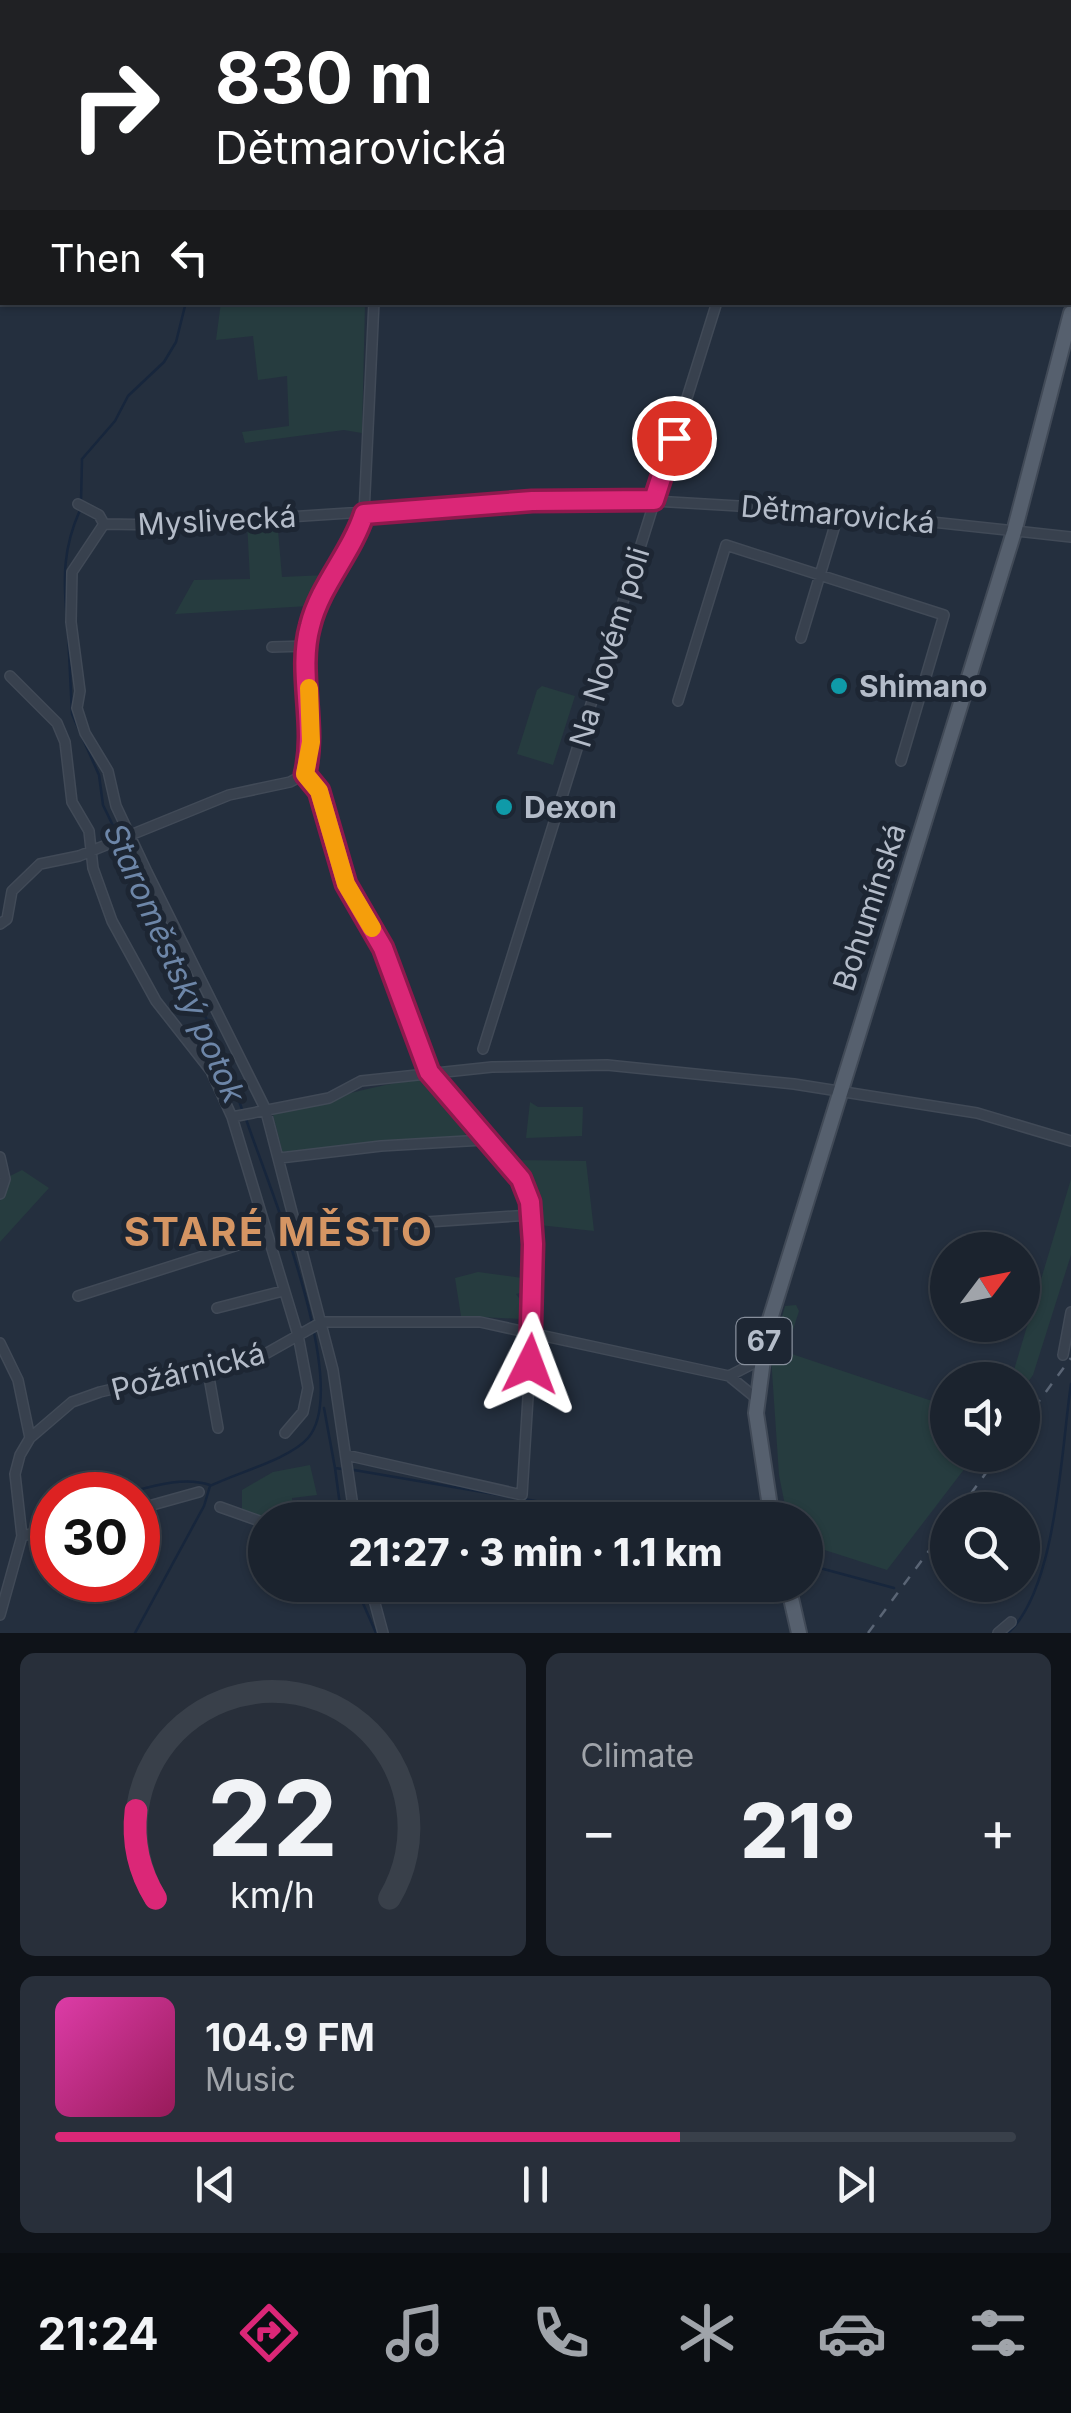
<!DOCTYPE html>
<meta charset="utf-8">
<style>
:root{--surface:#1b232e;--page:#282f3a;--text:#f1f3f6;--muted:#a0a4aa;--line:#39404a;--accent:#db2777}
body{margin:0;font-family:Inter,sans-serif;background:var(--page);color:var(--text);height:100vh;display:flex;flex-direction:column;font-size:38px;white-space:nowrap}
*{box-sizing:border-box;margin:0}
p{font-size:32px;color:var(--muted)}
.icon{flex:none;width:55px;height:55px;fill:none;stroke:currentColor;stroke-width:2;stroke-linecap:round;stroke-linejoin:round}
.map{position:relative;height:1633px;overflow:hidden}
.sheet{display:flex;flex-direction:column;gap:20px;padding:20px;background:#0f1319;flex:1}
.sheet>*{flex:none}
.hud{position:absolute;left:0px;top:0px;width:1072px;height:305px;box-shadow:0 2px 8px #0004,0 0 0 2px var(--line);background:#202124;color:#fff;overflow:hidden}
.needle{width:65px;rotate:58deg}
.fabs{position:absolute;left:930px;top:1232px;display:grid;gap:20px}
.fabs a{display:grid;place-items:center;width:110px;height:110px;border-radius:50%;background:var(--surface);box-shadow:0 2px 8px #0004,0 0 0 2px var(--line);font-size:50px}
.speed{position:absolute;left:30px;top:1472px;display:flex;gap:20px;font-size:50px;font-weight:700;text-align:center}
.speed>*{display:grid;place-content:center;width:130px;height:130px;border-radius:50%;background:var(--surface);box-shadow:0 2px 8px #0004,0 0 0 2px var(--line);line-height:1}
.speed .limit{border:15px solid #d22;background:#fff;color:#111}
.pin{position:absolute;display:grid;place-items:center;width:85px;height:85px;color:#fff;margin:-42px;border:5px solid #fff;border-radius:50%;box-shadow:0 2px 10px #0007}
.me{position:absolute;width:110px;margin:-55px;rotate:3deg;stroke-linejoin:round;filter:drop-shadow(0 0 8px #0008)}
.turn{display:flex;align-items:center;gap:35px;height:210px;padding:0 50px;font-size:45px}
.turn .icon{width:130px;height:130px;stroke-width:2.5}
.turn b{display:block;font-size:70px;line-height:85px}
.then{display:flex;align-items:center;height:95px;padding:0 50px;background:#0003;gap:20px;font-size:38px}
.big{font-size:75px;font-weight:800;line-height:1.1}
.sheet .card{flex:1;display:flex;flex-direction:column;justify-content:center;gap:15px;min-width:0;padding:0 35px;border-radius:15px;background:var(--page)}
.sheet .dial{align-items:center;gap:0}
.dial svg{height:260px;overflow:visible;fill:none;stroke:var(--line);stroke-width:7;stroke-linecap:round;text-anchor:middle}
.dial text{fill:var(--text);stroke:none}
.song{display:flex;align-items:center;gap:30px}
.cover{width:120px;height:120px;border-radius:15px;background:linear-gradient(135deg,hsl(320 70% 55%),hsl(330 70% 35%))}
.played{height:10px;border-radius:5px;background:linear-gradient(90deg,var(--accent) 65%,var(--line) 65%)}
.keys{display:flex;justify-content:space-around;direction:ltr}
.heat{display:flex;justify-content:space-between;align-items:center;font-size:55px;direction:ltr}
.sheet .tiles{flex:1;display:grid;gap:20px;grid-template-columns:1fr 1fr}
.card:last-child{grid-column:span 2}
.trip{position:absolute;left:248px;top:1502px;width:575px;height:100px;border-radius:50px;background:var(--surface);box-shadow:0 2px 8px #0004,0 0 0 2px var(--line);font-weight:800;line-height:100px;text-align:center}
.tabs{display:flex;height:160px;justify-content:space-around;align-items:center;background:#0b0e12;color:var(--muted)}
.tabs .icon{width:70px;height:70px}
.tabs .on{color:var(--accent)}
.tabs b{font-size:45px;color:var(--text)}
.map>svg:first-child{display:block}
</style>
<div class="map">
<svg width="1071" height="1633" viewBox="0 0 1071 1633">
<rect width="100%" height="100%" fill="#242f3e"/>
<path fill="#263c3f" d="M221,302L365,303L362,433L344,430L245,443L242,432L289,426L287,376L258,380L253,336L216,340Z
M277,519L282,577L326,575L309,606L175,614L194,580L250,579L247,522Z
M542,686L575,696L553,765L517,754L537,690Z
M425,1079L468,1132L463,1138L283,1154L272,1111C324,1102 373,1084 425,1079Z
M530,1102L538,1107H583L582,1136L526,1138Z
M516,1160L586,1161L594,1231L539,1225L530,1179Z
M22,1170L49,1188L0,1242V1201L8,1177Z
M1071,1179V1255L1033,1375L1023,1389L1022,1380H1011Z
M478,1272L530,1279L527,1291L516,1294L525,1306L521,1319L461,1316L455,1278Z
M796,1305L799,1311L786,1352L947,1406L948,1455H975L887,1570L809,1545L805,1520H788L779,1475L771,1357L785,1306Z
M310,1465L317,1495L292,1498L294,1520H265L242,1513V1490L273,1472Z"/>
<g fill="none" stroke-linecap="round" stroke-linejoin="round">
<path stroke="#17263c" stroke-width="2.5" d="M601,2L607,0
M81,502L82,459L115,421L128,396L164,362L176,342L186,302
M67,619C63,578 63,548 80,510
M68,632L72,714L99,775L103,805L117,834
M121,842L219,1045L243,1112
M324,1408L335,1468L342,1469
M335,1468L342,1520
M354,1470L646,1520
M119,1495C147,1488 182,1475 210,1485
M805,1564L894,1588
M355,1585L376,1633
M135,1633L204,1506L210,1486C236,1473 290,1459 308,1438C353,1386 267,1182 246,1119
M1008,1633C1057,1589 1061,1450 1071,1384"/>
<g stroke="#414a57" stroke-width="12">
<path id="minor" d="M78,504L99,515L104,524L165,525L532,501H654L839,512L1071,537
M104,524L72,572L71,622L80,691L77,708L85,733L108,771L116,806L147,872L265,1108L333,1370L355,1520
M801,638L839,512
M272,647L307,646
M10,676L57,723L65,742L72,802L89,831L93,868L112,921L156,1001L211,1071L232,1117L298,1335L308,1388L303,1412L285,1433
M678,701L726,545L944,615L901,761
M305,774L319,791L346,884L383,948L429,1072L521,1179L529,1202L532,1332L522,1495L346,1455
M0,924L7,919L12,891L40,864L79,856L229,795L290,782L305,774L311,742L309,629L318,601L364,514L374,302
M483,1049L717,302
M232,1117L329,1098L361,1081L492,1067L607,1065L794,1084L977,1113L1071,1141
M0,1157L5,1179L0,1194
M280,1158L381,1146L484,1140
M299,1236L339,1228L530,1215
M78,1296L266,1236
M217,1308L283,1291
M0,1343L18,1380L30,1438
M1063,1355L1071,1312
M207,1366L218,1428
M729,1376L756,1398
M220,1507L265,1523
M138,1509L199,1492
M22,1536L52,1529
M370,1585L383,1633
M0,1615L22,1536L15,1474L20,1455L30,1438L72,1402L100,1392L267,1353L322,1322H480L729,1376L760,1360
M998,1633L1011,1622"/>
</g>
<g stroke="#414a57" stroke-width="18">
<path id="primary" d="M772,1520L756,1413L767,1329L1014,532L1071,313
M788,1585L799,1633"/>
</g>
<use href="#minor" stroke="#38414e" stroke-width="9"/>
<use href="#primary" stroke="#56606e" stroke-width="14"/>
<path stroke="#5a6575" stroke-width="2.5" stroke-dasharray="10 10" stroke-linecap="butt" d="M1022,1424L1071,1358
M959,1510L999,1455
M868,1633L948,1525"/>
</g>
<g fill="none" stroke-linecap="round" stroke-linejoin="round">
<g stroke="#8e194d" stroke-width="25">
<path id="route" d="M530,1364L533,1244L530,1202L521,1179L429,1072L383,948L346,884L319,791L305,774C317,725 297,673 310,626C320,585 351,554 364,514L532,501L654,500L674,438"/>
</g>
<use href="#route" stroke="#db2777" stroke-width="18"/>
<path stroke="#f59e0b" stroke-width="18" d="M309,688L311,742L305,774L319,791L346,884L372,928"/>
</g>
<g fill="#0f9aa8" stroke="#1d2633" stroke-width="4">
<circle cx="839" cy="686" r="10"/>
<circle cx="504" cy="807" r="10"/>
</g>
<g text-anchor="middle" dominant-baseline="central" stroke-width="10" stroke-linejoin="round" paint-order="stroke">
<rect fill="#1d2633" stroke="#878f9c" stroke-width="2.5" x="736.5" y="1318" width="55" height="46" rx="8"/>
<g font-size="28" font-weight="bold" fill="#b4bcc9">
<text x="764" y="1341">67</text>
</g>
<g font-size="30" fill="#b4bcc9" stroke="#1d2633">
<text transform="translate(838 514) rotate(5)">Dětmarovická</text>
<text transform="translate(217 520) rotate(-3)">Myslivecká</text>
<text transform="translate(609 647) rotate(-73)">Na Novém poli</text>
<text transform="translate(869 907) rotate(-72)">Bohumínská</text>
<text transform="translate(188 1371) rotate(-14)">Požárnická</text>
</g>
<g font-size="30" font-weight="bold" fill="#b4bcc9" stroke="#1d2633" text-anchor="start">
<text x="859" y="686">Shimano</text>
<text x="524" y="807">Dexon</text>
</g>
<g font-size="32" font-style="italic" fill="#6d86a8" stroke="#1d2633">
<text transform="translate(175 963) rotate(66)">Staroměstský potok</text>
</g>
<g font-size="40" font-weight="bold" letter-spacing="2.5" fill="#d59563" stroke="#1d2633">
<text x="279" y="1231">STARÉ MĚSTO</text>
</g>
</g>
</svg>
<div class="fabs">
<a><svg class="needle" viewBox="-14 -14 28 28"><path d="M0-13l5 13h-10z" fill="#e53935"/><path d="M0 13l5-13h-10z" fill="#a0a4aa"/></svg></a>
<a><svg class="icon" aria-label="sound" viewBox="0 0 24 24"><path d="M4 9h4l5-4v14l-5-4H4zM17 9q2 3 0 6"/></svg></a>
<a><svg class="icon" aria-label="search" viewBox="0 0 24 24"><circle cx="10" cy="10" r="6"/><path d="M15 15l6 6"/></svg></a>
</div>
<div class="speed"><div class="limit">30</div></div>
<div class="pin" style="left:674px;top:438px;background:#d93025"><svg class="icon" aria-label="arrive" viewBox="0 0 24 24"><path d="M6 21V4h12l-3 4 3 4H6"/></svg></div>
<svg class="me" style="left:530px;top:1364px" viewBox="-20 -20 40 40"><path d="M0-17L14 15 0 8-14 15z" fill="#db2777" stroke="#fff" stroke-width="4"/></svg>
<div class="trip">21:27 · 3 min · 1.1 km</div>
<div class="hud">
<div class="turn"><svg class="icon" aria-label="right" viewBox="0 0 24 24"><path d="M7 20v-9h11M14 6l5 5-5 5"/></svg><div><b>830 m</b>Dětmarovická</div></div>
<div class="then">Then<svg class="icon" aria-label="left" viewBox="0 0 24 24"><path d="M17 20v-9H6M10 6l-5 5 5 5"/></svg></div>
</div>
</div>
<section class="sheet">
<div class="tiles">
<div class="card dial"><svg viewBox="0 0 100 80">
<path d="M14 69A42 42 0 1 1 86 69"/>
<path d="M14 69A42 42 0 0 1 8 42" stroke="#db2777"/>
<text x="50" y="56" font-size="32" font-weight="700">22</text>
<text x="50" y="72" font-size="11">km/h</text>
</svg></div>
<div class="card"><p>Climate</p>
<div class="heat"><a>−</a><b class="big">21°</b><a>+</a></div>
</div>
<div class="card">
<div class="song"><i class="cover"></i><div><b>104.9 FM</b><p>Music</p></div></div>
<div class="played"></div>
<div class="keys"><svg class="icon" aria-label="previous" viewBox="0 0 24 24"><path d="M18 5L8 12l10 7zM5 5v14"/></svg><svg class="icon" aria-label="pause" viewBox="0 0 24 24"><path d="M8 5v14M16 5v14"/></svg><svg class="icon" aria-label="next" viewBox="0 0 24 24"><path d="M6 5l10 7-10 7zM19 5v14"/></svg></div>
</div>
</div>
</section>
<nav class="tabs">
<b>21:24</b>
<svg class="icon on" aria-label="directions" viewBox="0 0 24 24"><path d="M12 3l9 9-9 9-9-9zM9 14v-3h6M13 9l2 2-2 2"/></svg>
<svg class="icon" aria-label="music" viewBox="0 0 24 24"><path d="M9 18V5l10-2v13"/><circle cx="6" cy="18" r="3"/><circle cx="16" cy="16" r="3"/></svg>
<svg class="icon" aria-label="phone" viewBox="0 0 24 24"><path d="M5 4h4l2 5-3 2q2 4 5 5l2-3 5 2v4C11 20 4 13 5 4z"/></svg>
<svg class="icon" aria-label="climate" viewBox="0 0 24 24"><path d="M12 3v18M4 7l16 10M4 17L20 7"/></svg>
<svg class="icon" aria-label="car" viewBox="0 0 24 24"><path d="M5 17H2v-5l4-1 3-4h7l3 4 3 1v5h-3M9 17h6M6 11h13"/><circle cx="7" cy="17" r="2"/><circle cx="17" cy="17" r="2"/></svg>
<svg class="icon" aria-label="filters" viewBox="0 0 24 24"><path d="M4 7h16M4 17h16"/><circle cx="9" cy="7" r="2"/><circle cx="15" cy="17" r="2"/></svg>
</nav>
